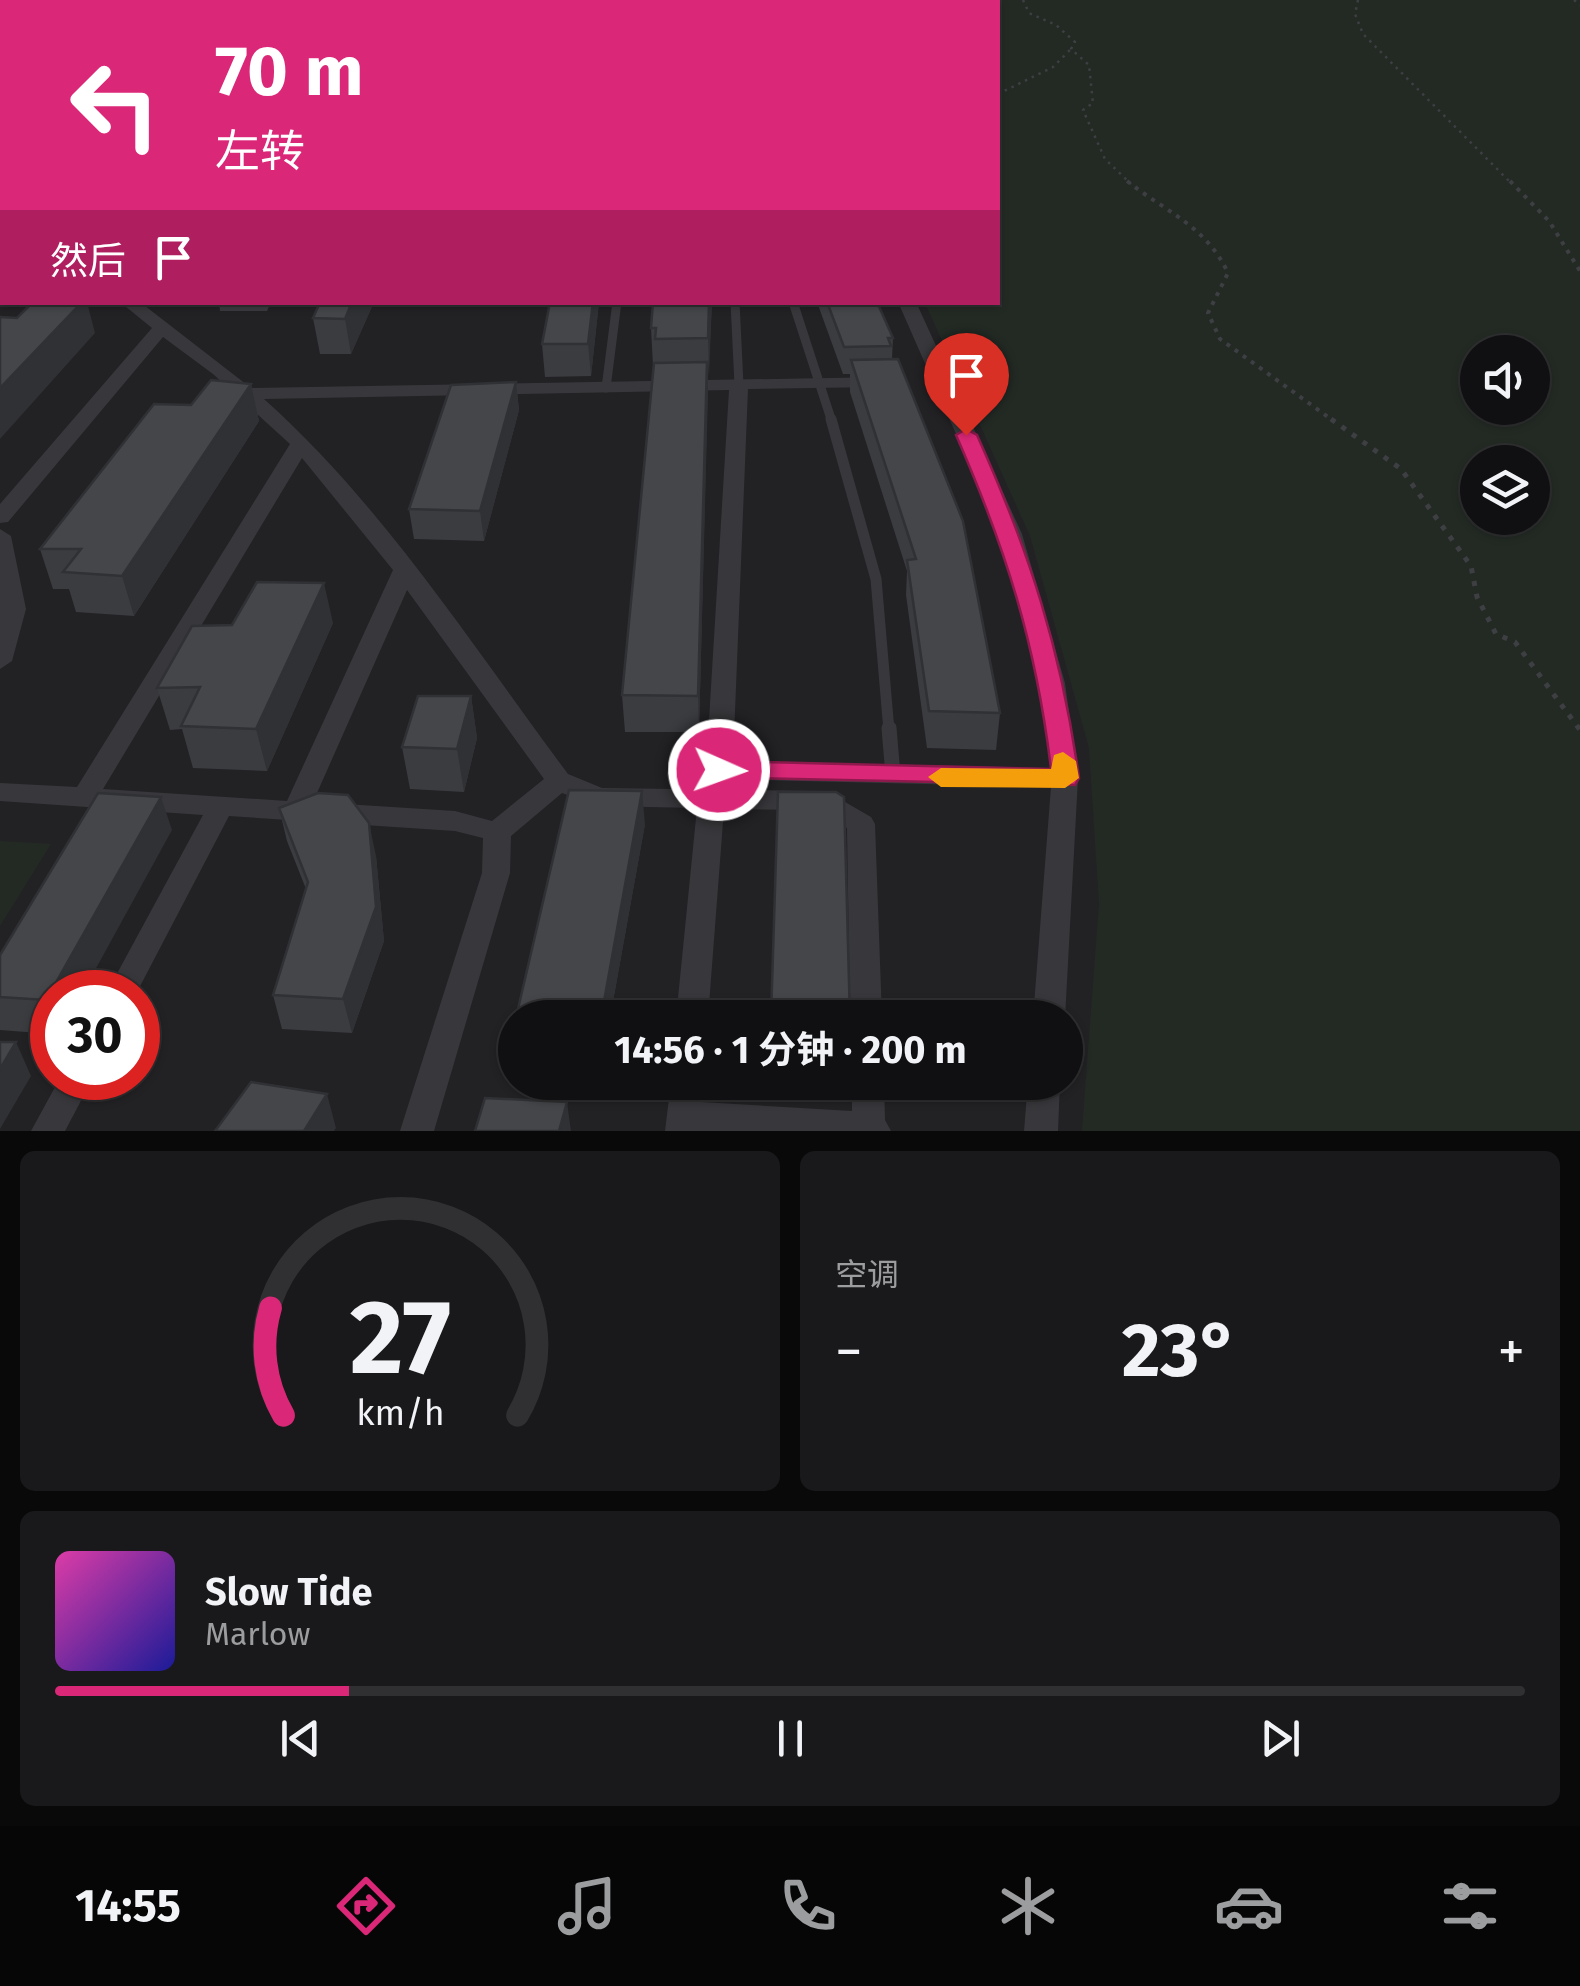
<!DOCTYPE html>
<html lang="zh">
<meta charset="utf-8">
<style>
:root{--surface:#101012;--page:#19191b;--text:#f1f3f6;--muted:#9c9d9f;--line:#303032;--accent:#db2777}
body{margin:0;font-family:"Fira Sans","Noto Sans SC",sans-serif;background:var(--page);color:var(--text);height:100vh;display:flex;flex-direction:column;font-size:38px;white-space:nowrap}
*{box-sizing:border-box;margin:0}
p{font-size:32px;color:var(--muted)}
.icon{flex:none;width:55px;height:55px;fill:none;stroke:currentColor;stroke-width:2;stroke-linecap:round;stroke-linejoin:round}
.map{position:relative;height:1131px;overflow:hidden}
.details{display:flex;flex-direction:column;gap:20px;padding:20px;background:#09090a;flex:1}
.details>*{flex:none}
.guide{position:absolute;left:0px;top:0px;width:1000px;height:305px;box-shadow:0 2px 8px #0004,0 0 0 2px var(--line);background:#db2777;color:#fff;overflow:hidden}
.tools{position:absolute;left:1460px;top:335px;display:grid;gap:20px}
.tools a{display:grid;place-items:center;width:90px;height:90px;border-radius:50%;background:var(--surface);box-shadow:0 2px 8px #0004,0 0 0 2px var(--line);font-size:50px}
.speed{position:absolute;left:30px;top:970px;display:flex;gap:20px;font-size:50px;font-weight:700;text-align:center}
.speed>*{display:grid;place-content:center;width:130px;height:130px;border-radius:50%;background:var(--surface);box-shadow:0 2px 8px #0004,0 0 0 2px var(--line);line-height:1}
.speed .limit{border:15px solid #d22;background:#fff;color:#111}
.pin{position:absolute;display:grid;place-items:center;width:85px;height:85px;color:#fff;margin:-102px -42px;border-radius:50% 50% 50% 0;rotate:-45deg;box-shadow:0 0 10px #0007}
.pin .icon{rotate:45deg}
.me{position:absolute;width:110px;margin:-55px;rotate:92deg;stroke-linejoin:round;filter:drop-shadow(0 0 8px #0008)}
.turn{display:flex;align-items:center;gap:35px;height:210px;padding:0 50px;font-size:45px}
.turn .icon{width:130px;height:130px;stroke-width:2.5}
.turn b{display:block;font-size:70px;line-height:85px}
.then{display:flex;align-items:center;height:95px;padding:0 50px;background:#0003;gap:20px;font-size:38px}
.big{font-size:75px;font-weight:700;line-height:1.1}
.details .widget{flex:1;display:flex;flex-direction:column;justify-content:center;gap:15px;min-width:0;padding:0 35px;border-radius:15px;background:var(--page)}
.details .dial{align-items:center;gap:0}
.dial svg{height:260px;overflow:visible;fill:none;stroke:var(--line);stroke-width:7;stroke-linecap:round;text-anchor:middle}
.dial text{fill:var(--text);stroke:none}
.song{display:flex;align-items:center;gap:30px}
.cover{width:120px;height:120px;border-radius:15px;background:linear-gradient(135deg,hsl(320 70% 55%),hsl(240 70% 35%))}
.played{height:10px;border-radius:5px;background:linear-gradient(90deg,var(--accent) 20%,var(--line) 20%)}
.keys{display:flex;justify-content:space-around;direction:ltr}
.heat{display:flex;justify-content:space-between;align-items:center;font-size:55px;direction:ltr}
.details .tiles{flex:1;display:grid;gap:20px;grid-template-columns:1fr 1fr}
.widget:last-child{grid-column:span 2}
.trip{position:absolute;left:498px;top:1000px;width:585px;height:100px;border-radius:50px;background:var(--surface);box-shadow:0 2px 8px #0004,0 0 0 2px var(--line);font-weight:700;line-height:100px;text-align:center}
.dock{display:flex;height:160px;justify-content:space-around;align-items:center;background:#060607;color:var(--muted)}
.dock .icon{width:70px;height:70px}
.dock .active{color:var(--accent)}
.dock b{font-size:45px;color:var(--text)}
.map>svg:first-child{display:block}
</style>
<div class="map">
<svg width="1580" height="1131" viewBox="0 0 1580 1131">
<rect width="100%" height="100%" fill="#161618"/>
<path fill="#222225" fill-rule="evenodd" d="M0,0H1340L1580,297V1131H0ZM2,2H998V302H2ZM1478,352H1532V408H1478ZM1478,462H1532V518H1478ZM52,992H138V1078H52ZM515,1018H1065V1082H515Z"/>
<path fill="#232a24" fill-rule="evenodd" d="M858,0H1580V1131H1082L1099,904L1089,748L1030,536L925,303L998,302V2ZM1478,352H1532V408H1478ZM1478,462H1532V518H1478Z
M0,841L51,844L0,926Z"/>
<g fill="none" stroke-linecap="round" stroke-linejoin="round">
<path stroke="#3e3f43" stroke-width="2.5" stroke-dasharray="2.5 5" stroke-linecap="butt" d="M1023,0L1029,13L1056,25L1075,42L1071,49L1089,65L1093,103L1083,110L1105,159L1131,184
M1358,0L1355,14L1363,34L1512,184
M1574,0L1580,5
M998,94L1053,67L1071,49"/>
<path stroke="#3e3f43" stroke-width="4" stroke-dasharray="4 6" stroke-linecap="butt" d="M1127,181C1166,212 1206,226 1228,273L1208,313L1220,339L1335,422
M1510,181L1549,221L1580,271"/>
<path stroke="#3e3f43" stroke-width="5" stroke-dasharray="5 8" stroke-linecap="butt" d="M1331,419L1401,469L1471,566L1477,597L1496,634L1515,642L1580,730"/>
<path stroke="#38383c" stroke-width="9" d="M735,302L739,385
M793,302L832,422
M606,388L617,302"/>
<path stroke="#38383c" stroke-width="11" d="M831,419L876,579L889,731"/>
<path stroke="#38383c" stroke-width="15" d="M889,728L893,775"/>
<path fill="#38383c" fill-rule="evenodd" d="M0,235L2,236V246L0,245Z
M0,293L2,302L6,304L0,305Z
M120,302H140L251,388L886,377L888,381L879,387L748,389L733,761L1051,768L1041,683L1000,534L898,302H916L1022,534L1065,683L1078,778L1065,1018H1033L1051,787L719,779L710,776L706,770L729,390L264,399C382,504 474,648 568,774L602,788L826,791L871,817L875,824L882,1018H850L847,828L820,810L724,809L708,1018H676L697,808L599,806L562,793L511,836L510,873L434,1131H400L482,873L483,838L455,831L229,816L137,992H107L203,815L0,801V783L77,787L290,444L213,374L163,337L8,522L0,523V504L152,328ZM302,458L393,570L287,801L103,789ZM407,590L544,779L492,821L455,811L313,802Z
M0,529L11,536L26,609L12,661L0,669Z
M60,1078H93L65,1131H31Z
M671,1082H703L701,1102L852,1111V1082H884L885,1120L891,1131H665Z
M1028,1082H1060L1058,1131H1024Z"/>
</g>
<path fill="#3b3c40" d="M219,302H271L267,311H220Z
M320,302H374L351,354H320L313,318Z
M599,302L591,376L545,377L542,344Z
M712,302L708,377L699,732H625L622,695L653,366L651,328Z
M817,302H877L893,338L892,359L1000,713L996,750L927,748L906,595L907,571L850,392V374H843Z
M516,382L519,410L484,541L414,539L409,509Z
M251,384L259,421L134,616L76,612L69,589H53L40,549L191,405Z
M333,623L267,771L193,768L182,729L170,730L157,688Z
M471,696L477,738L464,792L410,789L402,747Z
M279,808L376,856L384,941L352,1033L282,1029L273,995L306,889L287,841Z
M645,824L610,1018H518L517,1013Z
M172,830L52,992V1034L0,1030V955Z"/>
<path fill="#303134" d="M14,0H51L52,2H10Z
M299,0H326V2H296Z
M2,8V52L0,54V9Z
M2,74V123L0,125V76Z
M82,302H87L95,333L0,439V388Z
M352,302H374L351,354L345,319Z
M593,302H599L591,376L588,344Z
M709,302H712L709,377L708,338Z
M707,362L708,394L699,732L698,696Z
M516,382L519,410L484,541L480,511Z
M251,384L259,421L134,616L122,576Z
M324,583L333,623L267,771L256,729Z
M471,696L477,738L464,792L457,749Z
M642,791L645,824L610,1018H601Z
M161,797L172,830L83,992H52V1015L46,1000Z
M369,823L376,856L384,941L352,1033L343,999Z
M16,1042L31,1076L0,1129V1069Z
M327,1094L336,1128L334,1131H304Z
M567,1102L571,1131H559Z"/>
<path fill="#45464a" stroke="#303134" stroke-width="2.5" d="M0,0H14L10,2H2V8L0,9Z
M258,0H299L296,2H255Z
M727,0H748L747,2H726Z
M0,34L2,35V74L0,76Z
M33,302H82L0,388V317L17,318Z
M320,302H352L345,319L313,318Z
M550,302H593L588,344H542Z
M653,302H709L708,338L655,339L656,328H651Z
M827,302H877L893,338H888L891,346L844,347Z
M898,359L963,521L1000,713L929,711L907,560L916,559L851,360Z
M707,362L698,696L622,695L654,363Z
M211,380L251,384L122,576L63,572L81,549H40L154,404L191,405Z
M516,382L480,511L409,509L451,385Z
M257,582L324,583L256,729L181,726L200,687L157,688L192,626L232,625Z
M418,696H471L457,749L402,747Z
M569,790L642,791L601,1018L517,1013Z
M778,792H836L844,797L850,1018H771Z
M98,793L161,797L46,1000L0,997V955Z
M318,793L348,795L369,823L376,907L343,999L273,995L308,882L279,808Z
M0,1042H16L0,1069Z
M251,1082L327,1094L304,1131H215Z
M485,1098L567,1102L559,1131H475Z"/>
<path fill="#db2777" stroke="#8e194d" stroke-width="2.5" d="M966,429L977,435C1030,553 1061,649 1079,778L1075,785L709,777L705,770L709,764L719,761L1051,769C1036,644 1006,549 956,435Z"/>
<path fill="#f59e0b" d="M1063,752L1076,761L1079,778L1065,788L941,787L928,777L941,768L1051,769L1054,755Z"/>
</svg>
<div class="tools">
<a><svg class="icon" aria-label="sound" viewBox="0 0 24 24"><path d="M4 9h4l5-4v14l-5-4H4zM17 9q2 3 0 6"/></svg></a>
<a><svg class="icon" aria-label="layers" viewBox="0 0 24 24"><path d="M12 4l9 5-9 5-9-5zM3 14l9 5 9-5"/></svg></a>
</div>
<div class="speed"><div class="limit">30</div></div>
<div class="pin" style="left:966px;top:435px;background:#d93025"><svg class="icon" aria-label="arrive" viewBox="0 0 24 24"><path d="M6 21V4h12l-3 4 3 4H6"/></svg></div>
<svg class="me" style="left:719px;top:770px" viewBox="-20 -20 40 40"><circle r="17" fill="#db2777" stroke="#fff" stroke-width="3"/><path d="M0-11L8 9 0 5-8 9z" fill="#fff"/></svg>
<div class="trip">14:56 · 1 分钟 · 200 m</div>
<div class="guide">
<div class="turn"><svg class="icon" aria-label="left" viewBox="0 0 24 24"><path d="M17 20v-9H6M10 6l-5 5 5 5"/></svg><div><b>70 m</b>左转</div></div>
<div class="then">然后<svg class="icon" aria-label="arrive" viewBox="0 0 24 24"><path d="M6 21V4h12l-3 4 3 4H6"/></svg></div>
</div>
</div>
<section class="details">
<div class="tiles">
<div class="widget dial"><svg viewBox="0 0 100 80">
<path d="M14 69A42 42 0 1 1 86 69"/>
<path d="M14 69A42 42 0 0 1 10 36" stroke="#db2777"/>
<text x="50" y="56" font-size="32" font-weight="700">27</text>
<text x="50" y="72" font-size="11">km/h</text>
</svg></div>
<div class="widget"><p>空调</p>
<div class="heat"><a>−</a><b class="big">23°</b><a>+</a></div>
</div>
<div class="widget">
<div class="song"><i class="cover"></i><div><b>Slow Tide</b><p>Marlow</p></div></div>
<div class="played"></div>
<div class="keys"><svg class="icon" aria-label="previous" viewBox="0 0 24 24"><path d="M18 5L8 12l10 7zM5 5v14"/></svg><svg class="icon" aria-label="pause" viewBox="0 0 24 24"><path d="M8 5v14M16 5v14"/></svg><svg class="icon" aria-label="next" viewBox="0 0 24 24"><path d="M6 5l10 7-10 7zM19 5v14"/></svg></div>
</div>
</div>
</section>
<nav class="dock">
<b>14:55</b>
<svg class="icon active" aria-label="directions" viewBox="0 0 24 24"><path d="M12 3l9 9-9 9-9-9zM9 14v-3h6M13 9l2 2-2 2"/></svg>
<svg class="icon" aria-label="music" viewBox="0 0 24 24"><path d="M9 18V5l10-2v13"/><circle cx="6" cy="18" r="3"/><circle cx="16" cy="16" r="3"/></svg>
<svg class="icon" aria-label="phone" viewBox="0 0 24 24"><path d="M5 4h4l2 5-3 2q2 4 5 5l2-3 5 2v4C11 20 4 13 5 4z"/></svg>
<svg class="icon" aria-label="climate" viewBox="0 0 24 24"><path d="M12 3v18M4 7l16 10M4 17L20 7"/></svg>
<svg class="icon" aria-label="car" viewBox="0 0 24 24"><path d="M5 17H2v-5l4-1 3-4h7l3 4 3 1v5h-3M9 17h6M6 11h13"/><circle cx="7" cy="17" r="2"/><circle cx="17" cy="17" r="2"/></svg>
<svg class="icon" aria-label="filters" viewBox="0 0 24 24"><path d="M4 7h16M4 17h16"/><circle cx="9" cy="7" r="2"/><circle cx="15" cy="17" r="2"/></svg>
</nav>
